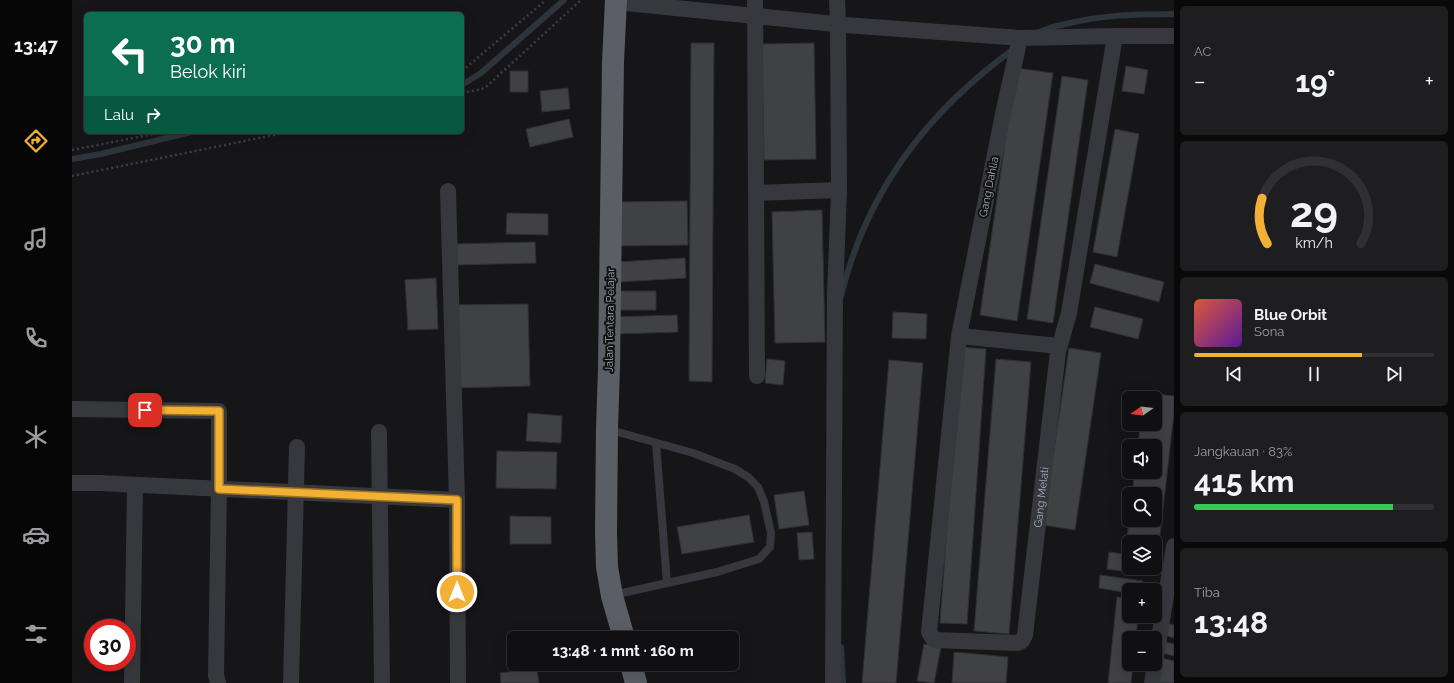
<!DOCTYPE html>
<html lang="id">
<meta charset="utf-8">
<style>
:root{--surface:#101012;--page:#1e1e20;--text:#f1f3f6;--muted:#9c9d9f;--line:#303032;--accent:#f2b134}
body{margin:0;font-family:Raleway,sans-serif;background:var(--page);color:var(--text);height:100vh;display:flex;flex-direction:column;font-size:15px;white-space:nowrap}
*{box-sizing:border-box;margin:0}
p{font-size:13px;color:var(--muted)}
.icon{flex:none;width:22px;height:22px;fill:none;stroke:currentColor;stroke-width:2;stroke-linecap:round;stroke-linejoin:round}
.map{position:relative;flex:1;overflow:hidden}
.drawer{display:flex;flex-direction:column;gap:6px;padding:6px;background:#09090a;width:280px}
.drawer>*{flex:none}
.top-card{position:absolute;left:12px;top:12px;width:380px;height:122px;border-radius:6px;box-shadow:0 4px 16px #0002,0 0 0 1px var(--line);background:#0b6e4f;color:#fff;overflow:hidden}
.needle{width:26px;rotate:256deg}
.fabs{position:absolute;left:1050px;top:391px;display:grid;gap:8px}
.fabs a{display:grid;place-items:center;width:40px;height:40px;border-radius:6px;background:var(--surface);box-shadow:0 4px 16px #0002,0 0 0 1px var(--line);font-size:20px}
.speed{position:absolute;left:12px;top:619px;display:flex;gap:8px;font-size:20px;font-weight:700;text-align:center}
.speed>*{display:grid;place-content:center;width:52px;height:52px;border-radius:50%;background:var(--surface);box-shadow:0 4px 16px #0002,0 0 0 1px var(--line);line-height:1}
.speed .limit{border:6px solid #d22;background:#fff;color:#111}
.pin{position:absolute;display:grid;place-items:center;width:34px;height:34px;color:#fff;margin:-17px;border-radius:8px;box-shadow:0 2px 6px #0006}
.me{position:absolute;width:44px;margin:-22px;rotate:0deg;stroke-linejoin:round;filter:drop-shadow(0 0 3px #0008)}
.turn{display:flex;align-items:center;gap:14px;height:84px;padding:0 20px;font-size:18px}
.turn .icon{width:52px;height:52px;stroke-width:2.5}
.turn b{display:block;font-size:28px;line-height:34px}
.then{display:flex;align-items:center;height:38px;padding:0 20px;background:#0003;gap:8px;font-size:15px}
.big{font-size:30px;font-weight:700;line-height:1.1}
.drawer .card{flex:1;display:flex;flex-direction:column;justify-content:center;gap:6px;min-width:0;padding:0 14px;border-radius:6px;background:var(--page)}
.drawer .dial{align-items:center;gap:0}
.dial svg{height:104px;overflow:visible;fill:none;stroke:var(--line);stroke-width:7;stroke-linecap:round;text-anchor:middle}
.dial text{fill:var(--text);stroke:none}
.song{display:flex;align-items:center;gap:12px}
.cover{width:48px;height:48px;border-radius:6px;background:linear-gradient(135deg,hsl(10 70% 55%),hsl(270 70% 35%))}
.played{height:4px;border-radius:2px;background:linear-gradient(90deg,var(--accent) 70%,var(--line) 70%)}
.keys{display:flex;justify-content:space-around;direction:ltr}
.heat{display:flex;justify-content:space-between;align-items:center;font-size:22px;direction:ltr}
.charge{height:6px;border-radius:3px;background:linear-gradient(90deg,#34c759 83%,var(--line) 0)}
.trip{position:absolute;left:435px;top:631px;width:232px;height:40px;border-radius:6px;background:var(--surface);box-shadow:0 4px 16px #0002,0 0 0 1px var(--line);font-weight:700;line-height:40px;text-align:center}
main{display:flex;flex:1;min-height:0}
.tabs{display:flex;flex-direction:column;width:72px;justify-content:space-around;align-items:center;background:#060607;color:var(--muted)}
.tabs .icon{width:28px;height:28px}
.tabs .active{color:var(--accent)}
.tabs b{font-size:18px;color:var(--text)}
.map>svg:first-child{display:block}
</style>
<main>
<nav class="tabs">
<b>13:47</b>
<svg class="icon active" aria-label="directions" viewBox="0 0 24 24"><path d="M12 3l9 9-9 9-9-9zM9 14v-3h6M13 9l2 2-2 2"/></svg>
<svg class="icon" aria-label="music" viewBox="0 0 24 24"><path d="M9 18V5l10-2v13"/><circle cx="6" cy="18" r="3"/><circle cx="16" cy="16" r="3"/></svg>
<svg class="icon" aria-label="phone" viewBox="0 0 24 24"><path d="M5 4h4l2 5-3 2q2 4 5 5l2-3 5 2v4C11 20 4 13 5 4z"/></svg>
<svg class="icon" aria-label="climate" viewBox="0 0 24 24"><path d="M12 3v18M4 7l16 10M4 17L20 7"/></svg>
<svg class="icon" aria-label="car" viewBox="0 0 24 24"><path d="M5 17H2v-5l4-1 3-4h7l3 4 3 1v5h-3M9 17h6M6 11h13"/><circle cx="7" cy="17" r="2"/><circle cx="17" cy="17" r="2"/></svg>
<svg class="icon" aria-label="filters" viewBox="0 0 24 24"><path d="M4 7h16M4 17h16"/><circle cx="9" cy="7" r="2"/><circle cx="15" cy="17" r="2"/></svg>
</nav>
<div class="map">
<svg width="1102" height="683" viewBox="0 0 1102 683">
<rect width="100%" height="100%" fill="#161618"/>
<g fill="none" stroke-linecap="round" stroke-linejoin="round">
<path stroke="#2c353c" stroke-width="6" d="M964,34C974,28 983,26 994,24C1029,15 1065,14 1102,14
M390,85L409,73L492,0
M0,159L29,154L119,132
M769,296C795,190 856,111 943,48
M769,647L771,683"/>
</g>
<path fill="#404145" stroke="#303034" d="M619,43H642L640,382L617,381Z
M742,43L744,159L692,160L690,44Z
M1054,66L1076,70L1072,94L1050,91Z
M944,68L981,73L945,321L908,315Z
M438,71H456V92H438Z
M990,76L1016,80L981,323L955,319Z
M496,88L498,109L470,112L468,91Z
M497,119L501,137L458,147L454,129Z
M1043,129L1067,134L1045,257L1021,252Z
M615,201L616,245L546,246L545,202Z
M750,210L753,342L703,343L700,212Z
M435,213L476,214V235L434,234Z
M463,242L464,263L383,265L382,244Z
M613,258L614,278L546,282L545,262Z
M1023,264L1092,282L1087,302L1018,283Z
M364,278L366,329L336,330L333,280Z
M541,291H584V310H541Z
M456,304L458,386L383,388L381,305Z
M1023,307L1071,319L1066,339L1018,327Z
M821,312L855,314L854,339L820,338Z
M605,315L606,332L541,334V317Z
M888,347L914,349L895,624L868,623Z
M997,348L1029,353L1003,530L971,525Z
M695,359L713,361L711,385L693,383Z
M924,359L959,362L937,634L902,631Z
M817,360L851,363L824,683H790Z
M1072,393L1102,396V413L1086,552L1083,551V542H1057V548H1054L1057,520H1083V494H1060L1063,472H1083V446H1066L1068,424H1083V398H1071Z
M456,413L490,416L489,443L454,441Z
M425,451L485,452L484,489L424,488Z
M732,491L737,525L707,529L702,495Z
M677,515L682,542L610,554L605,527Z
M438,516L479,517V544H438Z
M740,532L742,559L727,560L725,533Z
M1037,552L1057,555V568H1081L1080,575L1035,569Z
M1028,575L1071,581L1070,590H1057V593L1027,588Z
M1045,597L1057,598V616H1066L1064,638H1057V664H1061L1059,683H1036Z
M1094,623L1102,625V638L1092,635Z
M1093,642L1102,644V656L1090,653Z
M852,644L869,647L862,683L845,681Z
M882,652L936,657L934,683H880Z
M1090,658L1102,661V683H1084Z
M465,669L467,683H429L428,673Z"/>
<g fill="none" stroke-linecap="round" stroke-linejoin="round">
<path stroke="#3d3f44" stroke-width="2.5" stroke-dasharray="2 3" stroke-linecap="butt" d="M390,71L474,0
M390,93L410,89L415,86L509,0
M0,150L92,132
M0,176L217,132"/>
<path stroke="#37383d" stroke-width="8" d="M535,429L621,453L663,469L676,477L686,487L692,502L699,533L698,547L687,559L645,572L541,595
M584,443L595,583"/>
<g stroke="#37383d" stroke-width="16">
<path d="M683,0L685,376"/>
<path d="M544,2L773,25L948,38L1043,36H1102"/>
<path id="s1" d="M948,38L932,109L887,336L857,632L862,640L945,643L950,641L953,635L986,352L997,313L1043,36"/>
<path d="M685,193L767,190"/>
<path d="M887,336L987,346"/>
<path d="M0,409L147,411V489L144,675L146,683"/>
<path d="M307,432L310,683"/>
<path d="M0,483H27L385,500L376,191"/>
<path d="M385,500L386,683"/>
<path d="M1083,663L1102,546"/>
<path d="M60,683L63,485"/>
<path d="M219,683L225,447"/>
<path d="M761,683L763,295L767,190L766,24L765,0"/>
<path d="M1080,683L1083,664"/>
</g>
<path stroke="#5b5e65" stroke-width="22" d="M544,0L541,62L537,368L535,429L534,533L535,567L540,596L552,638
M559,664L564,683"/>
</g>
<g fill="none" stroke-linecap="round" stroke-linejoin="round">
<g stroke="#9d7322" stroke-width="10">
<path id="route" d="M73,410L147,411V489L385,500V592"/>
</g>
<use href="#route" stroke="#f2b134" stroke-width="7"/>
</g>
<g text-anchor="middle" dominant-baseline="central" stroke-width="4" stroke-linejoin="round" paint-order="stroke">
<g font-size="11" fill="#a8adb8" stroke="#111113">
<text transform="translate(917 187) rotate(-79)">Gang Dahlia</text>
<text transform="translate(538 320) rotate(-89)">Jalan Tentara Pelajar</text>
<text stroke="none"><textPath href="#s1" startOffset="845">Gang Melati</textPath></text>
</g>
</g>
</svg>
<div class="fabs">
<a><svg class="needle" viewBox="-14 -14 28 28"><path d="M0-13l5 13h-10z" fill="#e53935"/><path d="M0 13l5-13h-10z" fill="#9c9d9f"/></svg></a>
<a><svg class="icon" aria-label="sound" viewBox="0 0 24 24"><path d="M4 9h4l5-4v14l-5-4H4zM17 9q2 3 0 6"/></svg></a>
<a><svg class="icon" aria-label="search" viewBox="0 0 24 24"><circle cx="10" cy="10" r="6"/><path d="M15 15l6 6"/></svg></a>
<a><svg class="icon" aria-label="layers" viewBox="0 0 24 24"><path d="M12 4l9 5-9 5-9-5zM3 14l9 5 9-5"/></svg></a>
<a>+</a>
<a>−</a>
</div>
<div class="speed"><div class="limit">30</div></div>
<div class="pin" style="left:73px;top:410px;background:#d93025"><svg class="icon" aria-label="arrive" viewBox="0 0 24 24"><path d="M6 21V4h12l-3 4 3 4H6"/></svg></div>
<svg class="me" style="left:385px;top:592px" viewBox="-20 -20 40 40"><circle r="17" fill="#f2b134" stroke="#fff" stroke-width="3"/><path d="M0-11L8 9 0 5-8 9z" fill="#fff"/></svg>
<div class="trip">13:48 · 1 mnt · 160 m</div>
<div class="top-card">
<div class="turn"><svg class="icon" aria-label="left" viewBox="0 0 24 24"><path d="M17 20v-9H6M10 6l-5 5 5 5"/></svg><div><b>30 m</b>Belok kiri</div></div>
<div class="then">Lalu<svg class="icon" aria-label="right" viewBox="0 0 24 24"><path d="M7 20v-9h11M14 6l5 5-5 5"/></svg></div>
</div>
</div>
<section class="drawer">
<div class="card"><p>AC</p>
<div class="heat"><a>−</a><b class="big">19°</b><a>+</a></div>
</div>
<div class="card dial"><svg viewBox="0 0 100 80">
<path d="M14 69A42 42 0 1 1 86 69"/>
<path d="M14 69A42 42 0 0 1 10 34" stroke="#f2b134"/>
<text x="50" y="56" font-size="32" font-weight="700">29</text>
<text x="50" y="72" font-size="11">km/h</text>
</svg></div>
<div class="card">
<div class="song"><i class="cover"></i><div><b>Blue Orbit</b><p>Sona</p></div></div>
<div class="played"></div>
<div class="keys"><svg class="icon" aria-label="previous" viewBox="0 0 24 24"><path d="M18 5L8 12l10 7zM5 5v14"/></svg><svg class="icon" aria-label="pause" viewBox="0 0 24 24"><path d="M8 5v14M16 5v14"/></svg><svg class="icon" aria-label="next" viewBox="0 0 24 24"><path d="M6 5l10 7-10 7zM19 5v14"/></svg></div>
</div>
<div class="card"><p>Jangkauan · 83%</p><b class="big">415 km</b><div class="charge"></div></div>
<div class="card"><p>Tiba</p><b class="big">13:48</b></div>
</section>
</main>
